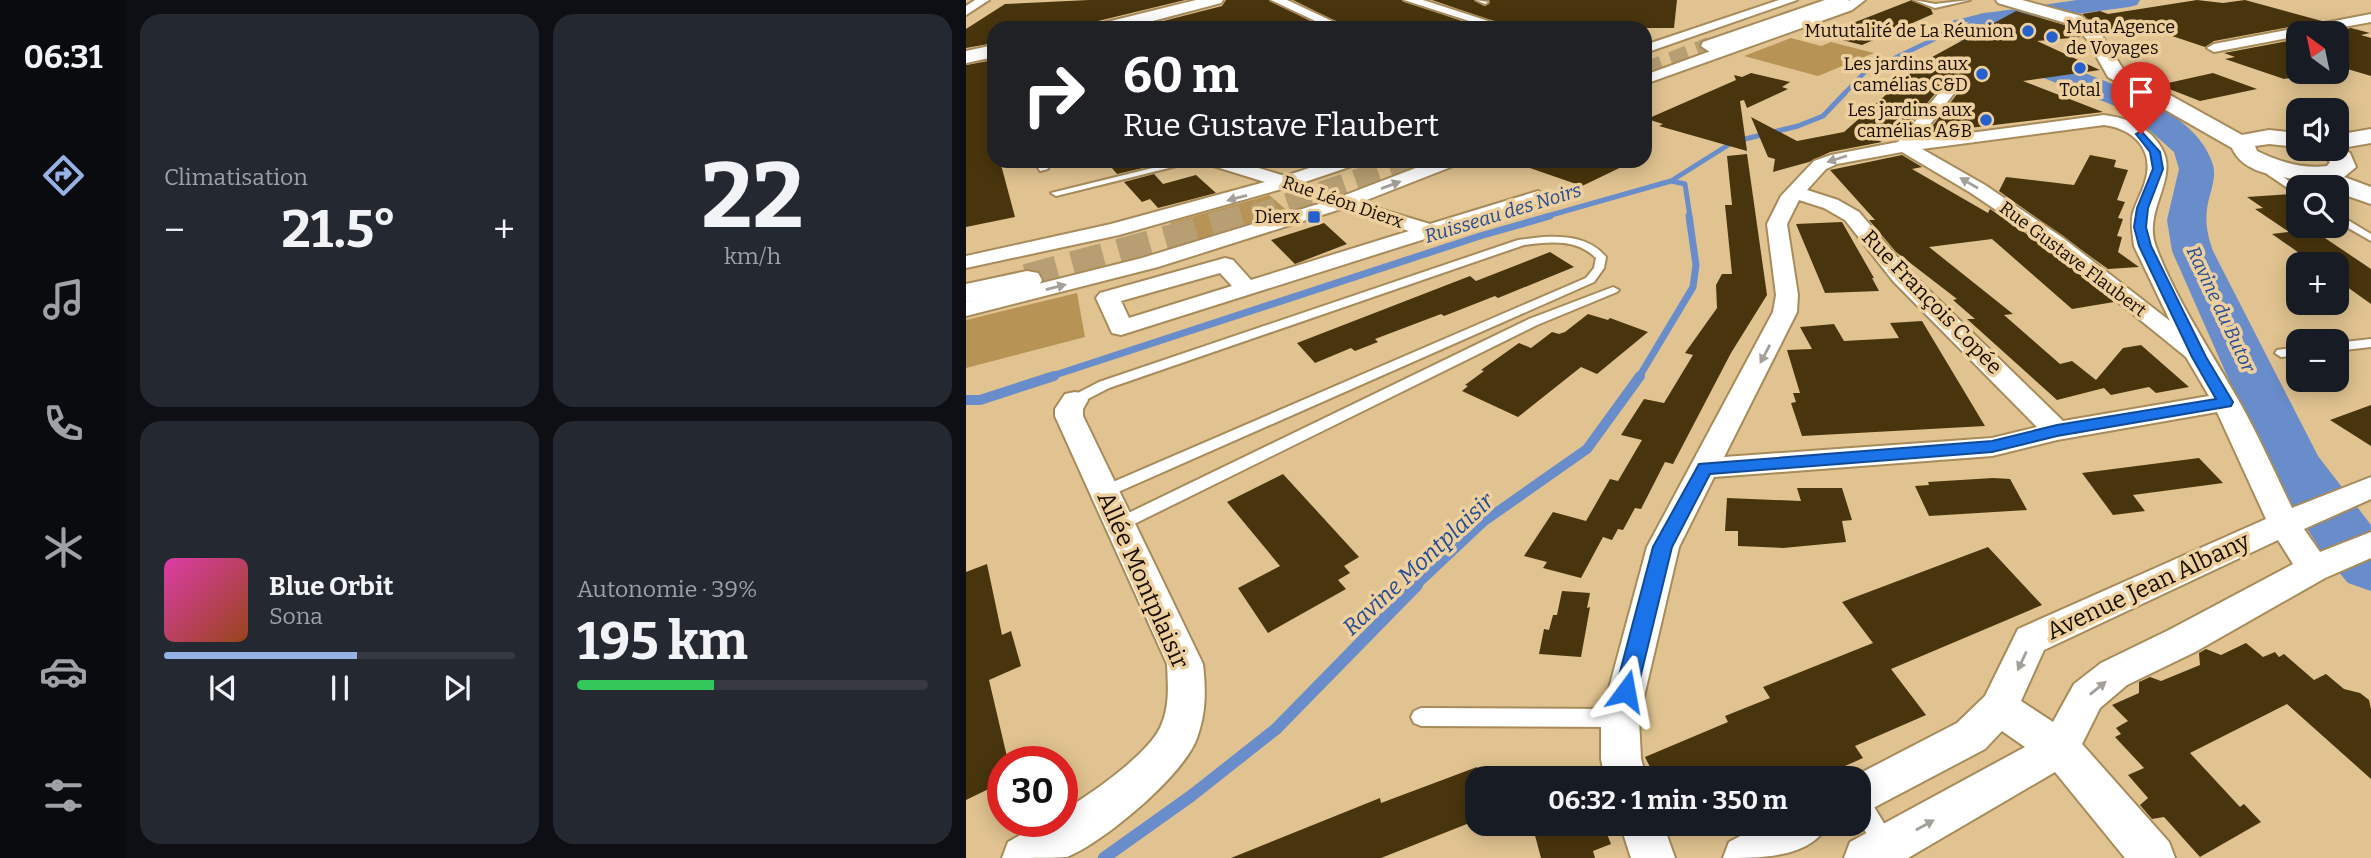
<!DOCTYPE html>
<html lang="fr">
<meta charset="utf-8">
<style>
:root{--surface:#171b24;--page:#242831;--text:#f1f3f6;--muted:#9ea1a6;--line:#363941;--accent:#96b1e4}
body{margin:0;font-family:Bitter,serif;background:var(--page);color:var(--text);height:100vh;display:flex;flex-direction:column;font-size:26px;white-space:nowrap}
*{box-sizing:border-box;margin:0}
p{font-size:23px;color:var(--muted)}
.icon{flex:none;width:38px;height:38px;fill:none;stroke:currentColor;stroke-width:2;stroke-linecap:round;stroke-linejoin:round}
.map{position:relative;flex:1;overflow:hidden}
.panel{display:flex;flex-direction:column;gap:14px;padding:14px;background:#0d0f14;width:840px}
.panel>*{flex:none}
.top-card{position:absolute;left:21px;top:21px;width:665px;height:147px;border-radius:21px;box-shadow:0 4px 18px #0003;background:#202124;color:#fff;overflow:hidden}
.needle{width:46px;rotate:327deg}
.fabs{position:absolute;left:1320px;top:21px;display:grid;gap:14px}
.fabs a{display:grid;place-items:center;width:63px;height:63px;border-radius:14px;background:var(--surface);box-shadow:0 4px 18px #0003;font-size:35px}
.speed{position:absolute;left:21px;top:746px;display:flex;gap:14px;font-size:35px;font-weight:700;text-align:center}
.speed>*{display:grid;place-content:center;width:91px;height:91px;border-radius:50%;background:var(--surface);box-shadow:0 4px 18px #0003;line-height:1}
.speed .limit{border:10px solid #d22;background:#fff;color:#111}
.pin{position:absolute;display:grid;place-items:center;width:60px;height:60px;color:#fff;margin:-72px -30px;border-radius:50% 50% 50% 0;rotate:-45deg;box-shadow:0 0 7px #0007}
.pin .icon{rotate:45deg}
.me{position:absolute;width:77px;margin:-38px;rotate:13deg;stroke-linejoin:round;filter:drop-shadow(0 0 5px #0008)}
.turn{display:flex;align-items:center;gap:24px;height:147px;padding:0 21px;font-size:32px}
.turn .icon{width:91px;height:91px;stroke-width:2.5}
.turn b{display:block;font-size:49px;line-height:60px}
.big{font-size:52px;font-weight:700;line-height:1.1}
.panel .widget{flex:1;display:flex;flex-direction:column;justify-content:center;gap:10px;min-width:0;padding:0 24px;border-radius:21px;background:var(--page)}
.panel .dial{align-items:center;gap:0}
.dial b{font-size:91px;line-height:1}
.song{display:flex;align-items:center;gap:21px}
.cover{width:84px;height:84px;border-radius:10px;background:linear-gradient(135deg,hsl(320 70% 55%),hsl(20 70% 35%))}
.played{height:7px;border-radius:4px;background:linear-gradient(90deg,var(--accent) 55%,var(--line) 55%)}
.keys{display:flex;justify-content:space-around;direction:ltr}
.heat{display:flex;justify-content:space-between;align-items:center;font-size:38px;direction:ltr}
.charge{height:10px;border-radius:5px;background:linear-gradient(90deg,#34c759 39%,var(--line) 0)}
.panel .tiles{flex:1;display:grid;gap:14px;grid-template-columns:repeat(2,1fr)}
.trip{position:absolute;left:499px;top:766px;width:406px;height:70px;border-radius:21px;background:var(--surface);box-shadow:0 4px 18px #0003;font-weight:700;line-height:70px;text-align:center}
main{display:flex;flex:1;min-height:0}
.menu{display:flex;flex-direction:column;width:126px;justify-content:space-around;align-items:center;background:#090b0e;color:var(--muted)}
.menu .icon{width:49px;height:49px}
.menu .active{color:var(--accent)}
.menu b{font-size:32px;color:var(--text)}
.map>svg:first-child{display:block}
</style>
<main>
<nav class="menu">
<b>06:31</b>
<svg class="icon active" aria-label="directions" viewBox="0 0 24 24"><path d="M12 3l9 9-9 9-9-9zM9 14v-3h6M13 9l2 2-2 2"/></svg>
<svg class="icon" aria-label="music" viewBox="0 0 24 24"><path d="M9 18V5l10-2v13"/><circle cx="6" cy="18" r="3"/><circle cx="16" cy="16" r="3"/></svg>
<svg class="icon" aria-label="phone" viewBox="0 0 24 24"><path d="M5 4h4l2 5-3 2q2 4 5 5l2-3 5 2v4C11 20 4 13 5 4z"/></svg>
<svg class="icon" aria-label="climate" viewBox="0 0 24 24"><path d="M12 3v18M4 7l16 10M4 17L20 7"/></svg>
<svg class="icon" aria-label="car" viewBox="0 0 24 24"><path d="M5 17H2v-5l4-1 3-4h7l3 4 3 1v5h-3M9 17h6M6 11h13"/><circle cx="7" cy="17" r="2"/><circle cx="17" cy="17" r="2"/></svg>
<svg class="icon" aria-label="filters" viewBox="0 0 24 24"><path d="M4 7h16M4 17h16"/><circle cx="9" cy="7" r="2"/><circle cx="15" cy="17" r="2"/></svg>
</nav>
<section class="panel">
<div class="tiles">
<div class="widget"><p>Climatisation</p>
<div class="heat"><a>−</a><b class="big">21.5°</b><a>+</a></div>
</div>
<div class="widget dial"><b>22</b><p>km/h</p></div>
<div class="widget">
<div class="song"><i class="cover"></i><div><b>Blue Orbit</b><p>Sona</p></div></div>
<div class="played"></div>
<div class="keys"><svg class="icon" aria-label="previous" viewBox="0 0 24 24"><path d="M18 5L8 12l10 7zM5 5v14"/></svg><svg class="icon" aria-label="pause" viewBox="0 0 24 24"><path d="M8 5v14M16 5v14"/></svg><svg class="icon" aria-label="next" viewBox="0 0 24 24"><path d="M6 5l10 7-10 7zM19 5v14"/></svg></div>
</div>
<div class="widget"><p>Autonomie · 39%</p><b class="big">195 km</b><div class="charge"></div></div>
</div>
</section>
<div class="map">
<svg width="1405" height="858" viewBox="0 0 1405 858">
<rect width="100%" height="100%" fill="#e0c390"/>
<path fill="#b79455" d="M825,38L855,46L865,42L908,53L852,76L778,56Z
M303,195L325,214L224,245L204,223Z
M111,293L119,337L0,368V320Z"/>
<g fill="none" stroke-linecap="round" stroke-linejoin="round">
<path stroke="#698cca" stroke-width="4.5" d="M877,95L899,72L975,36L987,23L1020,15L1055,14"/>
<path stroke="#698cca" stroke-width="5" d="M705,181L719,184L724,217
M578,217L705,181L767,142L832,126L857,116L879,93"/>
<path stroke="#698cca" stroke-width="7" d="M83,377L514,236L584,216
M673,377L727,287L730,265L723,216"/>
<path stroke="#698cca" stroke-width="10" d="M0,400H14L88,376
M449,586L517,522L621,449L674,376"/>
<path stroke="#698cca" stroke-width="12" d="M138,858L225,796L310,729L451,585"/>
<path fill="#698cca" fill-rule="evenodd" d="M1111,0H1174L1171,5L1163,7L1029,25L1017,33C1077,66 1223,92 1246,162C1252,178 1243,193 1241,209C1239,224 1242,237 1247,251L1352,456L1405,525V591L1382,583L1356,552L1300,464L1206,251L1201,220L1213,169L1208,152L1173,121L1149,106L1016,54L991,39L987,34L1013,14Z"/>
</g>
<path fill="#49350d" d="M123,0H219L132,21L127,28H28V43L0,48V29L39,4Z
M260,0H303L358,28H170L256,6Z
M327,0H435L516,28H383Z
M466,0H508L518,6L523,4V0H711L708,28H547Z
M946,0L965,9L967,14L896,45L856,35Z
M1231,0L1257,3L1279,0L1356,21L1248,41L1239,47L1179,27L1138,34L1116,14L1134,11L1142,14Z
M1050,11L1102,26L1115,37L1071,41L1134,70L1057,81L1137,112L961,133L998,85L997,81L988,76L982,78L934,136L909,139L916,142L864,152L843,162L807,172L809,159L802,157L785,117L831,141L878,132L957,62Z
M1385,28L1404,33L1395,35L1405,38V76L1378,68L1370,69V33H1358Z
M1332,39V72H1357L1318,79L1259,59L1269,57L1258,53Z
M28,60V161H34L49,217L0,227V65Z
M785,73L824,82L816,87L822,89L781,108L778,100L774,101L781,151L693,126L697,124L681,119L770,80L768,75L776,77Z
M1247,73L1291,89L1234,101L1193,85Z
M781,154L801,295L765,353L707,464L699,462L675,509L669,508L657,530L652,529L646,540L637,537L615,578L577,568L581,562L558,556L587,512L620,521L644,479L652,481L676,440L655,435L678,399L698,403L727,355L719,353L751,308L750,285L756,274H766L759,205H766L761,156Z
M936,155L956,167L946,169L1022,213L1024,209L1081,248L1148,302L1106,309L1026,239L963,247L1047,314L1038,315L1094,364L1106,361L1130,380L1157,348L1175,345L1223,387L1190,393L1183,387L1145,395L1138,388L1091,400L1001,319H1009L987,300L991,299L930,252L903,220H909L864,170Z
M1124,155L1150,160L1148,167L1162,170L1151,200L1159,202L1152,218L1157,219L1151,236L1156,237L1152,252L1173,267L1142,269L1033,191L1040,177L1108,185Z
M140,161H175L181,167L151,174Z
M555,161H668L616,186L555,165Z
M188,174L197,184L230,175L250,193L192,208L184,199L176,202L158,182Z
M1326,194L1332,197V226H1373L1347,230L1405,269V304L1370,279V264H1349L1306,234L1323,232L1289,209L1297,208L1281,197Z
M876,222L908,278H906L913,291L859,293L830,224Z
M358,223L381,244L329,264L305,240Z
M584,252L608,267L532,298L529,296L478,316L475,314L409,339L412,342L389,351L385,348L349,363L331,343L504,276L510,281Z
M622,314L642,320L644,318L682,332L631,374L615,367L552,417L496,391L502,386L499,385L518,371L515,370L553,343L565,348L586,332L593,334L599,332Z
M956,321L1019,426L836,436L825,403L830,402L827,393H834L821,350L846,349L834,327L868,324L878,341L933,338L924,323Z
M1405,405V446L1364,420Z
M1233,458L1257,483L1167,495L1179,511L1147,515L1116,473Z
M317,474L393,557L378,566L384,573L372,580L380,589L302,633L272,588L314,566L261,502Z
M1027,478L1044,479L1061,510L963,516L949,486L963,485L962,482Z
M831,488H876L886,520L876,521L880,542L817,548L772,546V531H759L761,498L835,501Z
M1022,547L1076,605L925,669L960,715L889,746L897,758L850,779H690L679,757L762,722L759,716L804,698L797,687L907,643L876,602Z
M21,564L36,635L45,631L55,666L23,680L42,761H37V782L0,800V572Z
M596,591L624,593L621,608L624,607L615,657L573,654L578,629L583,630L587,615H591Z
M1280,643L1297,657L1309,652L1313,657L1318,654L1348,680L1360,674L1378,689L1394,693L1403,700L1405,709V779L1321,704L1224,753L1274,807L1278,804L1295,822L1234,857L1198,817L1186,819L1174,805L1182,798L1162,775L1178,768L1149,737L1155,734L1150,728L1162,721L1146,705L1173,693V682L1184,677L1195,681L1234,665L1233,653L1240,649L1255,655Z
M511,767V820L415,858H265L414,798L415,803Z
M566,824H637L645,844L627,851L629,858H575Z"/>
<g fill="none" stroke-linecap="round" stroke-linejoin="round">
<path stroke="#b89f73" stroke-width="18" stroke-dasharray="18 10" stroke-linecap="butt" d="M679,71L744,46"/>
<path stroke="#b89f73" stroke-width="24" stroke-dasharray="24 12" stroke-linecap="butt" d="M288,217L449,161"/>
<path stroke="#b89f73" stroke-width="32" stroke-dasharray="32 16" stroke-linecap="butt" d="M61,280L294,216"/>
<g stroke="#a78b5a" stroke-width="4">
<path id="lane" d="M510,0L522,2L519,4Z
M948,0L969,4L1004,0L969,8Z
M68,161H76L82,169L74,171Z
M215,161H231L90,196L85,193Z
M1299,163H1305L1308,171L1332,187V195L1301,174Z
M1370,213L1405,234V241L1370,221Z
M577,237C601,236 624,238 640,257L638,268L628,282L143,496H133L130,492L133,488L620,278L628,268L630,258C610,238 583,242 558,245L143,388L114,403H104L102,400L104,397L133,382L552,240Z
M647,287L653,290L651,292L571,325L160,528H148L146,524L148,520L563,319Z
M1405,339V347L1370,351V343Z
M1332,347V355L1315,357L1309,353L1311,350Z
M455,708L652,709L659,712L662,718L659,724L652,727L455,726L448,723L445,717L448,711Z
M892,789L899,792L939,858H915L892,819Z"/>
</g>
<g stroke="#a78b5a" stroke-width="4">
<path id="street" d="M9,0H23L0,15V6Z
M305,0H321L381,28H364Z
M438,0H457L544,28H525Z
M813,0H831L679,53V45Z
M885,0H899L886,10L679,84V75Z
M1405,14V22L1345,33H1332V36L1248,52L1241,48L1248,44Z
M989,79L996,83L952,140L1138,115C1162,118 1184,127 1196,149C1213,179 1176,211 1190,247C1210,300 1246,353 1274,403C1293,437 1309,473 1326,508L1405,477V499L1338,529L1354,552L1405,532V558L1359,578L1229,652L1161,685L1134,708L1116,744L1203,842L1209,858H1159L1089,772L942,858H878L884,842L1059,747L1036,731L1019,749L892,816V779H883L991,723L1019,696L1052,629L1300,519L1251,412L1091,440L1026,456L748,477L713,547L673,718L675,759L681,779H639L635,759V718L681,547L807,312L810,295L801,224L815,196L848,161L865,155L932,142L984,80ZM1138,125C1169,129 1189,151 1179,182C1176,193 1170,202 1167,213C1164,224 1167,235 1168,246L1204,321L1097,238L1019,185L956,149ZM936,152L1005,193L1083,246L1220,357L1243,396L1097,421L943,271L893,212L872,200L841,190L860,169L871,164ZM833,200L858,208L879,220L927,281L1071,427L1026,438L758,457L831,312L832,295L821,224ZM1312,540L1327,564L1203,630L1135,663L1108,684L1087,722L1055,701L1078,650Z
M241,161H269L319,176L365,161H392L389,165L333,184L331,188H319L153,235L0,268V256L145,224L299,182L244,165Z
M468,161H493L490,165L393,203L464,224L572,191L582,197L579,201L155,335L146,333L130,298L134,293L259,258L267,260L285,280L443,231L375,209L192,267L0,316V302L176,258L359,202L361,197H374ZM254,273L266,286L163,318L155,301Z
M109,392L119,394L122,400L117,409V416L237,664C240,691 240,713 231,738C217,776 138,842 101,857C87,858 52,858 36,858L42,842L79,821H96V811C124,795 180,756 194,728C204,707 202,686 201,664L89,416V409L99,394Z
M654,824H697L709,858H665Z
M797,824H862C845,858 795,858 757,858L763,842Z"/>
</g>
<g stroke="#a78b5a" stroke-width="4">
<path id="secondary" d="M230,0H257L255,3L160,28H130L133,24Z
M1030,0H1056L1115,16L1133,31L1157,69L1276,135L1303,130L1332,133V147L1303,144L1289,146L1291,151C1313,162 1337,169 1361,166L1364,162L1348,149H1370V135L1405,129V143L1376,148L1384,153L1390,167L1378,177L1405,187V204L1370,192V187C1360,187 1353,184 1344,182C1318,176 1278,176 1266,148L1142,77L1120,38L1103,24L1032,3Z
M28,45V57L0,63V51Z"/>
</g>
<g stroke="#a78b5a" stroke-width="4">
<path id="primary" d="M859,0H883L881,3L751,50L744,52L735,46L737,42Z
M61,271L72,273L76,280L72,287L0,302V284Z"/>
</g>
<use href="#lane" fill="#fff" fill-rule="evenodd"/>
<use href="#street" fill="#fff" fill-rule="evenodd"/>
<use href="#secondary" fill="#fff" fill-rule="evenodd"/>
<use href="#primary" fill="#fff" fill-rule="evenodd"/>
</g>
<defs><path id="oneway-solid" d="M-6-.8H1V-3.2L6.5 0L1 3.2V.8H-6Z" transform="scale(1.75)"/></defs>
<g fill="#a39f99">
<use href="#oneway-solid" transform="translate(871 159) rotate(162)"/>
<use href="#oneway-solid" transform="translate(1003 183) rotate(-150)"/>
<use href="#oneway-solid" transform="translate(425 185) rotate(-20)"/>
<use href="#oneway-solid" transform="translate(271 198) rotate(165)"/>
<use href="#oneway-solid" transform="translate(90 287) rotate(-14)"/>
<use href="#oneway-solid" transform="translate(799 354) rotate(118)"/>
<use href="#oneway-solid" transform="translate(1056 661) rotate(115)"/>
<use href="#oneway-solid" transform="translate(1132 688) rotate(-39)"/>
<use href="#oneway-solid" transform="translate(959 825) rotate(-29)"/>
</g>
<path fill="#1a73e8" stroke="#114b97" stroke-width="2" d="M1175,131L1194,152L1197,169L1182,208L1180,227L1185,246L1240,357L1267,402L1265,406L1091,436L1026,452L744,474L706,547L671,691L668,697L660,700L652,697L649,691L687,547L733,464L1026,441L1091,425L1250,399L1226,357L1173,246L1168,227L1171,208L1187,169L1184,152L1170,134Z"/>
<g fill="#2660cd" stroke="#edd09d" stroke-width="2.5">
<circle cx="1062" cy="31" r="7"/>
<circle cx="1086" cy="37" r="7"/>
<circle cx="1114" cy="68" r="7"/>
<circle cx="1016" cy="74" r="7"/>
<circle cx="1020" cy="120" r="7"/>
<rect x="341" y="210" width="14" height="14" rx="3.5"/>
</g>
<g text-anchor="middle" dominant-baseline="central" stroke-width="7" stroke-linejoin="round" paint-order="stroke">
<g font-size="18" fill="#180e00" stroke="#edd09d" text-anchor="end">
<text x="1100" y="27" text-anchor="start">Muta Agence<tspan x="1100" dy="21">de Voyages</tspan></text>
<text x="1048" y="31">Mututalité de La Réunion</text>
<text x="1002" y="64">Les jardins aux<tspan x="1002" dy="21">camélias C&amp;D</tspan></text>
<text x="1114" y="90" text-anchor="middle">Total</text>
<text x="1006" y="110">Les jardins aux<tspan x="1006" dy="21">camélias A&amp;B</tspan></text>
<text x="334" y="217">Dierx</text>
</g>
<g font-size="18" fill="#180e00" stroke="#edd09d">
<text transform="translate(377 202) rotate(19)">Rue Léon Dierx</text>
<text transform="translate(1107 259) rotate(37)">Rue Gustave Flaubert</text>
</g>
<g font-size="19" font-style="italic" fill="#234b96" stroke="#edd09d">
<text transform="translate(537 213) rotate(-17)">Ruisseau des Noirs</text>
<text transform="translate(1255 309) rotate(65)">Ravine du Butor</text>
</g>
<g font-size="21" fill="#180e00" stroke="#edd09d">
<text transform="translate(966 302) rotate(46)">Rue François Copée</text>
</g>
<g font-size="23" font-style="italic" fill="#234b96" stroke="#edd09d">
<text transform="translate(452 564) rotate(-43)">Ravine Montplaisir</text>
</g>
<g font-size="24" fill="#180e00" stroke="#edd09d">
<text transform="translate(177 580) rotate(66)">Allée Montplaisir</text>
<text transform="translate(1182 586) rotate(-25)">Avenue Jean Albany</text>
</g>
</g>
</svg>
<div class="fabs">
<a><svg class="needle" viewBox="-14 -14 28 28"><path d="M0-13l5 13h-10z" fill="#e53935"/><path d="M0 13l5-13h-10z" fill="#9ea1a6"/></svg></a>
<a><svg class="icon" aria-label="sound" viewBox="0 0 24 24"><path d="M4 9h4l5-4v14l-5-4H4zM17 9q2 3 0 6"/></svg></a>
<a><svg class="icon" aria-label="search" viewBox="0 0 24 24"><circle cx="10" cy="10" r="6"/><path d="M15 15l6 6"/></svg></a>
<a>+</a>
<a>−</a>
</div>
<div class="speed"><div class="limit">30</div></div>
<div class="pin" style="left:1175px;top:134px;background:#d93025"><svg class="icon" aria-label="arrive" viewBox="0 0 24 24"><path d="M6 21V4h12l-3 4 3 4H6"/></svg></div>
<svg class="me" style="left:660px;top:691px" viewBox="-20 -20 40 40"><path d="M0-17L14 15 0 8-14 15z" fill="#1a73e8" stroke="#fff" stroke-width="4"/></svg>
<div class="trip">06:32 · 1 min · 350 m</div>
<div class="top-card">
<div class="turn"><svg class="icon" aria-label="right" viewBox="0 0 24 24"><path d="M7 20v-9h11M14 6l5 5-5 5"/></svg><div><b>60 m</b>Rue Gustave Flaubert</div></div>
</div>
</div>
</main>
